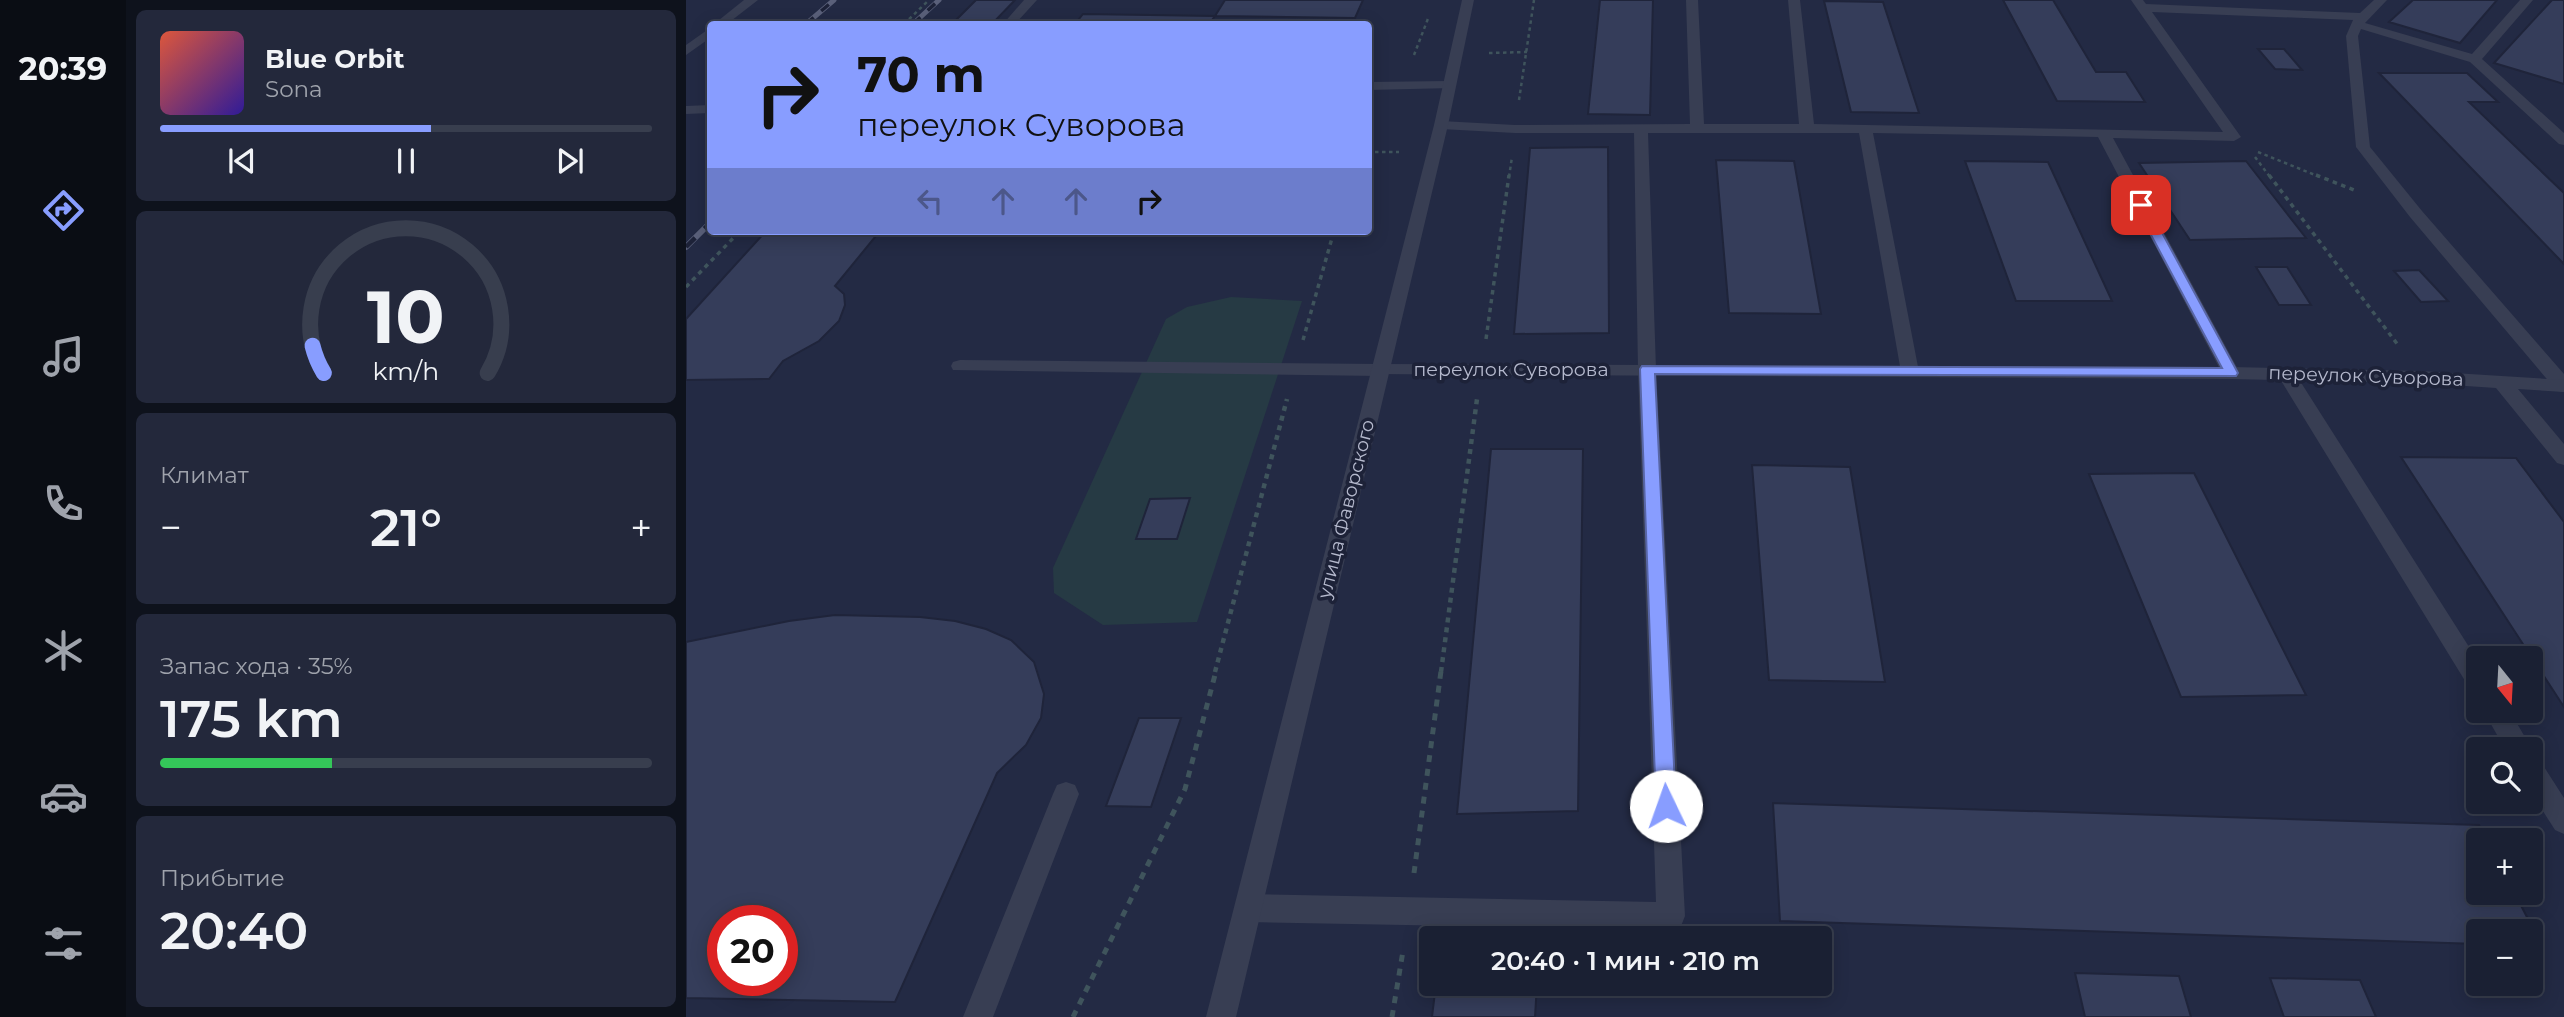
<!DOCTYPE html>
<html lang="ru">
<meta charset="utf-8">
<style>
:root{--surface:#1a2033;--page:#23283b;--text:#f1f3f6;--muted:#9fa3ac;--line:#383e4e;--accent:#889dff}
body{margin:0;font-family:Montserrat,sans-serif;background:var(--page);color:var(--text);height:100vh;display:flex;flex-direction:column;font-size:26px;white-space:nowrap}
*{box-sizing:border-box;margin:0}
p{font-size:23px;color:var(--muted)}
.icon{flex:none;width:38px;height:38px;fill:none;stroke:currentColor;stroke-width:2;stroke-linecap:round;stroke-linejoin:round}
.map{position:relative;flex:1;overflow:hidden}
.panel{display:flex;flex-direction:column;gap:10px;padding:10px;background:#0e121c;width:560px}
.panel>*{flex:none}
.guide{position:absolute;left:21px;top:21px;width:665px;height:214px;border-radius:7px;box-shadow:0 4px 18px #0003,0 0 0 2px var(--line);background:#889dff;color:#111;overflow:hidden}
.needle{width:46px;rotate:162deg}
.fabs{position:absolute;left:1780px;top:646px;display:grid;gap:14px}
.fabs a{display:grid;place-items:center;width:77px;height:77px;border-radius:7px;background:var(--surface);box-shadow:0 4px 18px #0003,0 0 0 2px var(--line);font-size:35px}
.speed{position:absolute;left:21px;top:905px;display:flex;gap:14px;font-size:35px;font-weight:700;text-align:center}
.speed>*{display:grid;place-content:center;width:91px;height:91px;border-radius:50%;background:var(--surface);box-shadow:0 4px 18px #0003,0 0 0 2px var(--line);line-height:1}
.speed .limit{border:10px solid #d22;background:#fff;color:#111}
.pin{position:absolute;display:grid;place-items:center;width:60px;height:60px;color:#fff;margin:-30px;border-radius:14px;box-shadow:0 4px 10px #0006}
.me{position:absolute;width:77px;margin:-38px;rotate:357deg;stroke-linejoin:round;filter:drop-shadow(0 0 5px #0008)}
.turn{display:flex;align-items:center;gap:24px;height:147px;padding:0 35px;font-size:32px}
.turn .icon{width:91px;height:91px;stroke-width:2.5}
.turn b{display:block;font-size:49px;line-height:60px}
.lanes{display:flex;align-items:center;height:66px;padding:0 35px;background:#0003;justify-content:center;gap:35px;direction:ltr}
.lanes .off{opacity:.35}
.big{font-size:52px;font-weight:600;line-height:1.1}
.panel .widget{flex:1;display:flex;flex-direction:column;justify-content:center;gap:10px;min-width:0;padding:0 24px;border-radius:10px;background:var(--page)}
.panel .dial{align-items:center;gap:0}
.dial svg{height:182px;overflow:visible;fill:none;stroke:var(--line);stroke-width:7;stroke-linecap:round;text-anchor:middle}
.dial text{fill:var(--text);stroke:none}
.song{display:flex;align-items:center;gap:21px}
.cover{width:84px;height:84px;border-radius:10px;background:linear-gradient(135deg,hsl(10 70% 55%),hsl(250 70% 35%))}
.played{height:7px;border-radius:4px;background:linear-gradient(90deg,var(--accent) 55%,var(--line) 55%)}
.keys{display:flex;justify-content:space-around;direction:ltr}
.heat{display:flex;justify-content:space-between;align-items:center;font-size:38px;direction:ltr}
.charge{height:10px;border-radius:5px;background:linear-gradient(90deg,#34c759 35%,var(--line) 0)}
.trip{position:absolute;left:733px;top:926px;width:413px;height:70px;border-radius:7px;background:var(--surface);box-shadow:0 4px 18px #0003,0 0 0 2px var(--line);font-weight:600;line-height:70px;text-align:center}
main{display:flex;flex:1;min-height:0}
.dock{display:flex;flex-direction:column;width:126px;justify-content:space-around;align-items:center;background:#0a0d14;color:var(--muted)}
.dock .icon{width:49px;height:49px}
.dock .selected{color:var(--accent)}
.dock b{font-size:32px;color:var(--text)}
.map>svg:first-child{display:block}
</style>
<main>
<nav class="dock">
<b>20:39</b>
<svg class="icon selected" aria-label="directions" viewBox="0 0 24 24"><path d="M12 3l9 9-9 9-9-9zM9 14v-3h6M13 9l2 2-2 2"/></svg>
<svg class="icon" aria-label="music" viewBox="0 0 24 24"><path d="M9 18V5l10-2v13"/><circle cx="6" cy="18" r="3"/><circle cx="16" cy="16" r="3"/></svg>
<svg class="icon" aria-label="phone" viewBox="0 0 24 24"><path d="M5 4h4l2 5-3 2q2 4 5 5l2-3 5 2v4C11 20 4 13 5 4z"/></svg>
<svg class="icon" aria-label="climate" viewBox="0 0 24 24"><path d="M12 3v18M4 7l16 10M4 17L20 7"/></svg>
<svg class="icon" aria-label="car" viewBox="0 0 24 24"><path d="M5 17H2v-5l4-1 3-4h7l3 4 3 1v5h-3M9 17h6M6 11h13"/><circle cx="7" cy="17" r="2"/><circle cx="17" cy="17" r="2"/></svg>
<svg class="icon" aria-label="filters" viewBox="0 0 24 24"><path d="M4 7h16M4 17h16"/><circle cx="9" cy="7" r="2"/><circle cx="15" cy="17" r="2"/></svg>
</nav>
<section class="panel">
<div class="widget">
<div class="song"><i class="cover"></i><div><b>Blue Orbit</b><p>Sona</p></div></div>
<div class="played"></div>
<div class="keys"><svg class="icon" aria-label="previous" viewBox="0 0 24 24"><path d="M18 5L8 12l10 7zM5 5v14"/></svg><svg class="icon" aria-label="pause" viewBox="0 0 24 24"><path d="M8 5v14M16 5v14"/></svg><svg class="icon" aria-label="next" viewBox="0 0 24 24"><path d="M6 5l10 7-10 7zM19 5v14"/></svg></div>
</div>
<div class="widget dial"><svg viewBox="0 0 100 80">
<path d="M14 69A42 42 0 1 1 86 69"/>
<path d="M14 69A42 42 0 0 1 9 57" stroke="#889dff"/>
<text x="50" y="56" font-size="32" font-weight="700">10</text>
<text x="50" y="72" font-size="11">km/h</text>
</svg></div>
<div class="widget"><p>Климат</p>
<div class="heat"><a>−</a><b class="big">21°</b><a>+</a></div>
</div>
<div class="widget"><p>Запас хода · 35%</p><b class="big">175 km</b><div class="charge"></div></div>
<div class="widget"><p>Прибытие</p><b class="big">20:40</b></div>
</section>
<div class="map">
<svg width="1878" height="1017" viewBox="0 0 1878 1017">
<rect width="100%" height="100%" fill="#232a44"/>
<path fill="#263a44" d="M545,297L616,301L511,622L417,625L368,593L367,568L480,319L501,307Z"/>
<path fill="#353d5a" stroke="#1f243a" stroke-width="2" fill-rule="evenodd" d="M290,0H329L306,24H266Z
M539,0H677L669,18L529,16Z
M914,0H967L964,115L902,114Z
M1317,0H1367L1410,72H1440L1459,102L1371,101Z
M1727,0H1811L1774,43L1703,22Z
M1866,0H1878V84L1808,63Z
M1138,1L1197,2L1233,113L1165,112Z
M397,14L529,16L523,24H389Z
M1572,49H1598L1616,70L1589,69Z
M1693,73H1781L1812,102H1783L1878,193V264Z
M922,147L923,333L828,334L844,148Z
M1030,160L1108,161L1135,314L1043,313Z
M1279,161L1362,162L1426,301H1330Z
M1560,161L1620,238L1504,240L1453,163Z
M80,231H194L149,286L158,294L159,305L153,321L133,341L97,361L83,379L0,380V319Z
M1570,267H1601L1625,305H1593Z
M1733,270L1762,301L1735,302L1708,271Z
M805,449H897L892,811L771,814Z
M1715,457L1830,458L1878,522V707Z
M1066,465L1164,467L1199,682L1083,680Z
M1508,473L1620,695L1495,697L1403,474Z
M504,498L491,539H450L464,499Z
M149,615L234,617L269,621L300,629L325,640L348,662L358,694L355,718L340,745L311,773L209,1002L0,998V642L103,621ZM37,920H96V980H37Z
M453,718H495L465,807L420,806Z
M1087,803L1793,825L1800,840H1792V892H1828L1856,946H1844V931H1792V944L1094,921Z
M756,936H853L755,938Z
M1389,973L1493,976L1505,1017H1399Z
M1584,978L1674,980L1690,1017H1598Z
M750,984H851L849,1017H746Z"/>
<g fill="none" stroke-linecap="round" stroke-linejoin="round">
<path stroke="#3f545c" stroke-width="2.5" stroke-dasharray="3.5 3.5" stroke-linecap="butt" d="M218,24L243,0
M803,53L841,52
M728,55L743,16
M833,100L848,0
M682,152H713
M1572,152L1634,177
M1569,157L1584,177
M823,177L826,157"/>
<path stroke="#3f545c" stroke-width="3.5" stroke-dasharray="4.5 4.5" stroke-linecap="butt" d="M1583,175L1712,345
M1630,175L1668,190
M0,287L54,231
M800,339L823,175
M617,340L648,231"/>
<path stroke="#3f545c" stroke-width="4.5" stroke-dasharray="5 5" stroke-linecap="butt" d="M529,672L601,399
M755,672L791,399"/>
<path stroke="#3f545c" stroke-width="5" stroke-dasharray="7 7" stroke-linecap="butt" d="M728,873L755,671
M387,1017L499,789L530,671
M706,1017L717,951"/>
<path fill="#383e53" fill-rule="evenodd" d="M58,0H72L41,24H28Z
M338,0H351L329,24H317Z
M1000,0H1012L1018,124H1113L1102,0H1114L1128,124L1537,132L1445,0H1457L1460,4L1674,13L1688,0H1701L1679,23L1786,54L1834,0H1847L1796,59L1878,133V145L1873,144L1784,62L1675,29L1672,36L1684,147L1736,211L1878,374V392L1871,391L1724,217L1670,147L1660,36L1667,20L1466,12L1555,137L1548,141L1427,138L1554,373L1552,377H1538L1536,373L1412,137L1187,133L1233,372L1231,376H1217L1215,372L1173,133H962L970,369L999,916L995,926L985,930L563,922L553,918L549,908L553,898L563,894L970,902L952,369L948,133H829L755,129L748,125L755,121L829,125L1004,124Z
M24,28V38L0,55V45Z
M274,360L693,364L700,366L702,370L700,374L693,376L267,370L265,366L267,362Z
M1600,368L1607,370L1792,661V692L1784,689L1591,374L1593,370Z
M1797,710H1823L1846,749L1844,751V749H1819Z
M1844,755L1853,759L1878,798V834L1869,830L1844,791Z
M380,782L389,785L393,794L307,1017H277L367,794L371,785Z"/>
<path fill="#383e53" fill-rule="evenodd" d="M762,81L767,82V88L682,90V82Z
M24,105V113L0,114V106Z
M693,364L1545,367L1735,371L1878,380V392L1832,389L1878,444V465L1871,463L1810,388L1735,383L1545,379L686,374L684,370L686,366Z"/>
<path fill="#383e53" fill-rule="evenodd" d="M776,0H788L762,125L550,1017H520L748,125Z"/>
<g stroke="#5a607a" stroke-width="5">
<path id="rail-far1" d="M120,24L148,0
M227,24L253,0"/>
</g>
<g stroke="#5a607a" stroke-width="6">
<path id="rail" d="M0,247L24,223"/>
</g>
<use href="#rail-far1" stroke="#1d2238" stroke-width="3.5" stroke-dasharray="10" stroke-linecap="butt"/>
<use href="#rail" stroke="#1d2238" stroke-width="4.5" stroke-dasharray="13" stroke-linecap="butt"/>
</g>
<path fill="#889dff" stroke="#5866a6" stroke-width="2" d="M1455,202L1461,205L1552,373L1550,376L969,374L990,806L987,813L980,816L973,813L970,806L954,369L956,366L1536,368L1449,205Z"/>
<g text-anchor="middle" dominant-baseline="central" stroke-width="7" stroke-linejoin="round" paint-order="stroke">
<g font-size="19" fill="#b5b9cd" stroke="#1d2238">
<text x="825" y="369">переулок Суворова</text>
<text transform="translate(1680 376) rotate(2)">переулок Суворова</text>
<text transform="translate(660 509) rotate(-76)">улица Фаворского</text>
</g>
</g>
</svg>
<div class="fabs">
<a><svg class="needle" viewBox="-14 -14 28 28"><path d="M0-13l5 13h-10z" fill="#e53935"/><path d="M0 13l5-13h-10z" fill="#9fa3ac"/></svg></a>
<a><svg class="icon" aria-label="search" viewBox="0 0 24 24"><circle cx="10" cy="10" r="6"/><path d="M15 15l6 6"/></svg></a>
<a>+</a>
<a>−</a>
</div>
<div class="speed"><div class="limit">20</div></div>
<div class="pin" style="left:1455px;top:205px;background:#d93025"><svg class="icon" aria-label="arrive" viewBox="0 0 24 24"><path d="M6 21V4h12l-3 4 3 4H6"/></svg></div>
<svg class="me" style="left:980px;top:806px" viewBox="-20 -20 40 40"><circle r="19" fill="#fff"/><path d="M0-13L10 11 0 6-10 11z" fill="#889dff"/></svg>
<div class="trip">20:40 · 1 мин · 210 m</div>
<div class="guide">
<div class="turn"><svg class="icon" aria-label="right" viewBox="0 0 24 24"><path d="M7 20v-9h11M14 6l5 5-5 5"/></svg><div><b>70 m</b>переулок Суворова</div></div>
<div class="lanes"><svg class="icon off" aria-label="left" viewBox="0 0 24 24"><path d="M17 20v-9H6M10 6l-5 5 5 5"/></svg><svg class="icon off" aria-label="ahead" viewBox="0 0 24 24"><path d="M12 20V5M6 11l6-6 6 6"/></svg><svg class="icon off" aria-label="ahead" viewBox="0 0 24 24"><path d="M12 20V5M6 11l6-6 6 6"/></svg><svg class="icon" aria-label="right" viewBox="0 0 24 24"><path d="M7 20v-9h11M14 6l5 5-5 5"/></svg></div>
</div>
</div>
</main>
